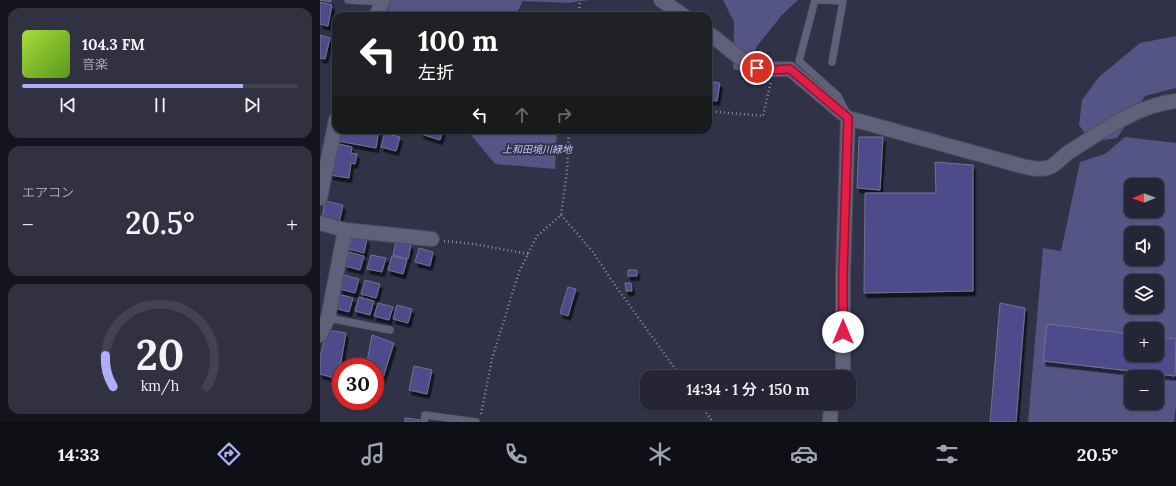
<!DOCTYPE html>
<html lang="ja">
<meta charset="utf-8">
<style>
:root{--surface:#252536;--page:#313142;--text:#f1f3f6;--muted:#a3a5ad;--line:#424251;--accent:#aeaefb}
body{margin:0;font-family:Lora,"Noto Sans JP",serif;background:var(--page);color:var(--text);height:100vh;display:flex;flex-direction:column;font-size:15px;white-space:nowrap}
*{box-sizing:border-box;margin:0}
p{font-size:13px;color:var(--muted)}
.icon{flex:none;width:22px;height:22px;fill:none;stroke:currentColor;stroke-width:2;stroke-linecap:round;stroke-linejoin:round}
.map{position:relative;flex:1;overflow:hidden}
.sheet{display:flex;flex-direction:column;gap:8px;padding:8px;background:#14141e;width:320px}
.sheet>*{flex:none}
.banner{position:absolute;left:12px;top:12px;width:380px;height:122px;border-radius:12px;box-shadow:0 1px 3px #0004,0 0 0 1px var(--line);background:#202124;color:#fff;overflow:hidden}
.needle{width:26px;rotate:269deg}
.tools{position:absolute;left:804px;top:178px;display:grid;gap:8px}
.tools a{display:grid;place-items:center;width:40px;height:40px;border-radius:8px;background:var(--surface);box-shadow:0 1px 3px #0004,0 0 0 1px var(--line);font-size:20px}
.speed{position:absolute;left:12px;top:358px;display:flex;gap:8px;font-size:20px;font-weight:700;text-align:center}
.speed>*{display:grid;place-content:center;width:52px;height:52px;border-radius:50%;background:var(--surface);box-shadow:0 1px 3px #0004,0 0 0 1px var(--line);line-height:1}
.speed .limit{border:6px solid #d22;background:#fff;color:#111}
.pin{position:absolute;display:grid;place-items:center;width:34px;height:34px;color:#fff;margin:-17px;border:2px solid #fff;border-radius:50%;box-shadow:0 1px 4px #0007}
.me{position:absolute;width:44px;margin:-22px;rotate:0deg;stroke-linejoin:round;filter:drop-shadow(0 0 3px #0008)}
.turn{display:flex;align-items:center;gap:14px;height:84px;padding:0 20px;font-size:18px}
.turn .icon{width:52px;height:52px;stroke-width:2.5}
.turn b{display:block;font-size:28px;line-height:34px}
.lanes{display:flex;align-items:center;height:38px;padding:0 20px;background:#0003;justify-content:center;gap:20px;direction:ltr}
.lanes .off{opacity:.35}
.big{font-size:30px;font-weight:600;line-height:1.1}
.sheet .card{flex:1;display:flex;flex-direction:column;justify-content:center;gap:6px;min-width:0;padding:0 14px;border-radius:12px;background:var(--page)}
.sheet .dial{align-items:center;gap:0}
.dial svg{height:104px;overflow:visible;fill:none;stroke:var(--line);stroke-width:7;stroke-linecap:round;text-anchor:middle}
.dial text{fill:var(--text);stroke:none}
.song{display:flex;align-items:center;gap:12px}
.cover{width:48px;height:48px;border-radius:6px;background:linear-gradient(135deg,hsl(80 70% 55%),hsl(90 70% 35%))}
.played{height:4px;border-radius:2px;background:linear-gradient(90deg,var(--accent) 80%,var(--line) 80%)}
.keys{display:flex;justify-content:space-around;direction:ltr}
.heat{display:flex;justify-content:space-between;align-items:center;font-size:22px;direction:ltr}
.trip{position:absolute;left:320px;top:370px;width:216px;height:40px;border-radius:12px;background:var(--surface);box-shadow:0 1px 3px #0004,0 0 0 1px var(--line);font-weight:600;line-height:40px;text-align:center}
.dock{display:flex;height:64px;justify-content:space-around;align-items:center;background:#0f0f16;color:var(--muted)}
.dock .icon{width:28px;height:28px}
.dock .selected{color:var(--accent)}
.dock b{font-size:18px;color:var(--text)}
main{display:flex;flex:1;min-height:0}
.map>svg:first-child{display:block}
</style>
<main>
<section class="sheet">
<div class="card">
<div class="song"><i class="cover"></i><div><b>104.3 FM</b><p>音楽</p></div></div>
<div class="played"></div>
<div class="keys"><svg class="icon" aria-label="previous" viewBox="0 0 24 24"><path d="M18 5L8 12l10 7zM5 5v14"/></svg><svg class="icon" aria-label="pause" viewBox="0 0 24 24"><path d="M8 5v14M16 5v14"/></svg><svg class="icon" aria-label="next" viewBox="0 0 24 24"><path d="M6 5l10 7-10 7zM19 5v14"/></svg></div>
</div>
<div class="card"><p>エアコン</p>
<div class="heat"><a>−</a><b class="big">20.5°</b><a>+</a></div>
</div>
<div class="card dial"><svg viewBox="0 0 100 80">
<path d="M14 69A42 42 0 1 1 86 69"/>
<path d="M14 69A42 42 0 0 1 8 45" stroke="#aeaefb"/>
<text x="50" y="56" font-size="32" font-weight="700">20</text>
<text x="50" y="72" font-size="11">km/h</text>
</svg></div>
</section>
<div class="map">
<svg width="856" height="422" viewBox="0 0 856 422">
<defs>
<filter id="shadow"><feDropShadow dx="2.5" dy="4.5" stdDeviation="0" flood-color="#0009"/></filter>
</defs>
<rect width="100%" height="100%" fill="#313148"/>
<path fill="#545485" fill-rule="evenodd" d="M71,0H269L248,3L203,1L195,16H66Z
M403,0H478L462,15L437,46L426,72L413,69L414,22Z
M856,36V88L825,96L797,138L771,142L759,125L762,100L779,77L820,43Z
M147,130H237L235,169L175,164Z
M805,137L856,143V406L854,422H708L723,248L741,251L760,162L785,154ZM811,185H837V211H811ZM811,233H837V259H811ZM811,281H837V307H811ZM811,329H837V355H811ZM811,377H837V403H811Z"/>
<path fill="#4d4b8b" stroke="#71728c" filter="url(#shadow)" d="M0,0H11V2Z
M0,2L12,5L8,26L0,24Z
M0,35L10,38L5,59L0,58Z
M388,81L400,83L397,101L388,100Z
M20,130H59L56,148L18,141Z
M103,130H123L120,140L101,134Z
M65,133L80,137L76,151L61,147Z
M539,137H563L560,190L537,188Z
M19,144L32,147L31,153L37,154L35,164L31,163L29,178L10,175L15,148L18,149Z
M615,162L653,165V291L544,293L545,193H616Z
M5,201L23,205L19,223L2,219Z
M33,235L47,239L44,253L29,249Z
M76,241L91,245L88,259L73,255Z
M99,248L113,252L110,266L95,262Z
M29,252L44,256L40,270L25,266Z
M51,255L66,258L62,272L47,269Z
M72,256L87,260L83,274L68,270Z
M308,270H317V276H308Z
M24,275L39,279L35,293L20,289Z
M45,280L60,284L56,298L41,294Z
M305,283H311L312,291H306Z
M248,287L256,289L248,316L240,313Z
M18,294L33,298L29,312L14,308Z
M39,297L54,301L50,315L35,311Z
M58,303L73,307L69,320L54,316Z
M680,303L705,308L696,422H670Z
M77,305L92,309L88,323L73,319Z
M727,324L811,334V355H837V337L856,339L855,376L723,361Z
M7,330L26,333L18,379L0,374V357Z
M52,335L74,343L62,381L55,380V367H46Z
M94,366L112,370L107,394L89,390Z
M85,418L101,420L100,422H85Z"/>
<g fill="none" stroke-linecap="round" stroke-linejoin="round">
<g stroke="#4c4c60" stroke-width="8">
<path id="service" d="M28,0L61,2
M495,0L479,61L518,96L526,112
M499,0L523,1L512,62
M8,318L70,330
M104,422L105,415L156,422"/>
</g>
<g stroke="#4c4c60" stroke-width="16">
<path id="minor" d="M341,0L364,16
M56,16L63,0
M388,33C423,57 423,72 470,69L528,118L702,166C711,168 721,171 730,167C737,164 743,156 749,152C783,131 815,106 856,101
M0,198L16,120
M0,223L25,230L8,318L0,335
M25,230L112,239
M513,377L523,376V274L528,118
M510,422L511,403"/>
</g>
<path stroke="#8d8da0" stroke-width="2.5" stroke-dasharray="1 3" stroke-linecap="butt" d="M259,16L260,0
M388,111L443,116L451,81
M241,215L273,252L295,285L361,377
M124,241L154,244L208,254
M379,403L393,422
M161,414L172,359L199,272L217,236L241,215L247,171L249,130"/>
<use href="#service" stroke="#5f6079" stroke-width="7"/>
<use href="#minor" stroke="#5f6079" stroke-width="14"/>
</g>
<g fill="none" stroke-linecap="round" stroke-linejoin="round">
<g stroke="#92132f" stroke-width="10">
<path id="route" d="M437,68L453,70L470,69L528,118L523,274V332"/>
</g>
<use href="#route" stroke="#e11d48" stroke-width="7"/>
</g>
<g text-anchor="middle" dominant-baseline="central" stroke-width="4" stroke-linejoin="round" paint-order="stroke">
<g font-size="10" font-style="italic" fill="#c3c5fe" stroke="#313148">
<text x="217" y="149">上和田境川緑地</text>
</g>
</g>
</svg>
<div class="tools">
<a><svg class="needle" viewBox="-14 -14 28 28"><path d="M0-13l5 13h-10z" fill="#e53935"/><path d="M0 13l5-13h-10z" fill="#a3a5ad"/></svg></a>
<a><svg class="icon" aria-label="sound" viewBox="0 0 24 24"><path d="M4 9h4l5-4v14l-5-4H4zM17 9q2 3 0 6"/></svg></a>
<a><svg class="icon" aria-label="layers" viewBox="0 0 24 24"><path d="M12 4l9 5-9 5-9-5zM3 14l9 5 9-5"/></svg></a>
<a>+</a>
<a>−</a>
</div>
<div class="speed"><div class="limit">30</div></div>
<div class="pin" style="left:437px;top:68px;background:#d93025"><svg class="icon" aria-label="arrive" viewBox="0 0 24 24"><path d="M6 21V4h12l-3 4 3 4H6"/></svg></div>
<svg class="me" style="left:523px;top:332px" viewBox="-20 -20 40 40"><circle r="19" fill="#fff"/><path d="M0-13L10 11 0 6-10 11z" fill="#e11d48"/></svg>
<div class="trip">14:34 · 1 分 · 150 m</div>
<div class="banner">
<div class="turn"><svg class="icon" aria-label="left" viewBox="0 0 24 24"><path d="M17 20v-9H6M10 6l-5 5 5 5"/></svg><div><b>100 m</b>左折</div></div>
<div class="lanes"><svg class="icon" aria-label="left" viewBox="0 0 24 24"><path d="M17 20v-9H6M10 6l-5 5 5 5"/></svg><svg class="icon off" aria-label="ahead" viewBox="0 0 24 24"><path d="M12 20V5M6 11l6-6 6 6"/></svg><svg class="icon off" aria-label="right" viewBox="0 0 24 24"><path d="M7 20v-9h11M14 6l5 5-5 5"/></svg></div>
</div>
</div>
</main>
<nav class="dock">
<b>14:33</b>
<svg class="icon selected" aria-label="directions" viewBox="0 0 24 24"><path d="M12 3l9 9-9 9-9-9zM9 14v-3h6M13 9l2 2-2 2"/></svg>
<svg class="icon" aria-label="music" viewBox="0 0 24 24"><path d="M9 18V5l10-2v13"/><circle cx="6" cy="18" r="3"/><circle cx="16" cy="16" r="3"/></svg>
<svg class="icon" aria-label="phone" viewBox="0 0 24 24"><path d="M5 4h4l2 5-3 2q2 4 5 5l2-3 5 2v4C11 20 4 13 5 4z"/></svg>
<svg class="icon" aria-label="climate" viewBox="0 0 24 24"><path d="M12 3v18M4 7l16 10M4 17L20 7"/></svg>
<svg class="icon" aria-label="car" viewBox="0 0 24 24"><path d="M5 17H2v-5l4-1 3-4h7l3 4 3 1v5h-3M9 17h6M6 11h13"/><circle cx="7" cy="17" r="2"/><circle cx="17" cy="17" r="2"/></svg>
<svg class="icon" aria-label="filters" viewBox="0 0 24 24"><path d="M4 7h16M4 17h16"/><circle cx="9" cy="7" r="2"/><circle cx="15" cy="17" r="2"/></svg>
<b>20.5°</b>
</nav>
